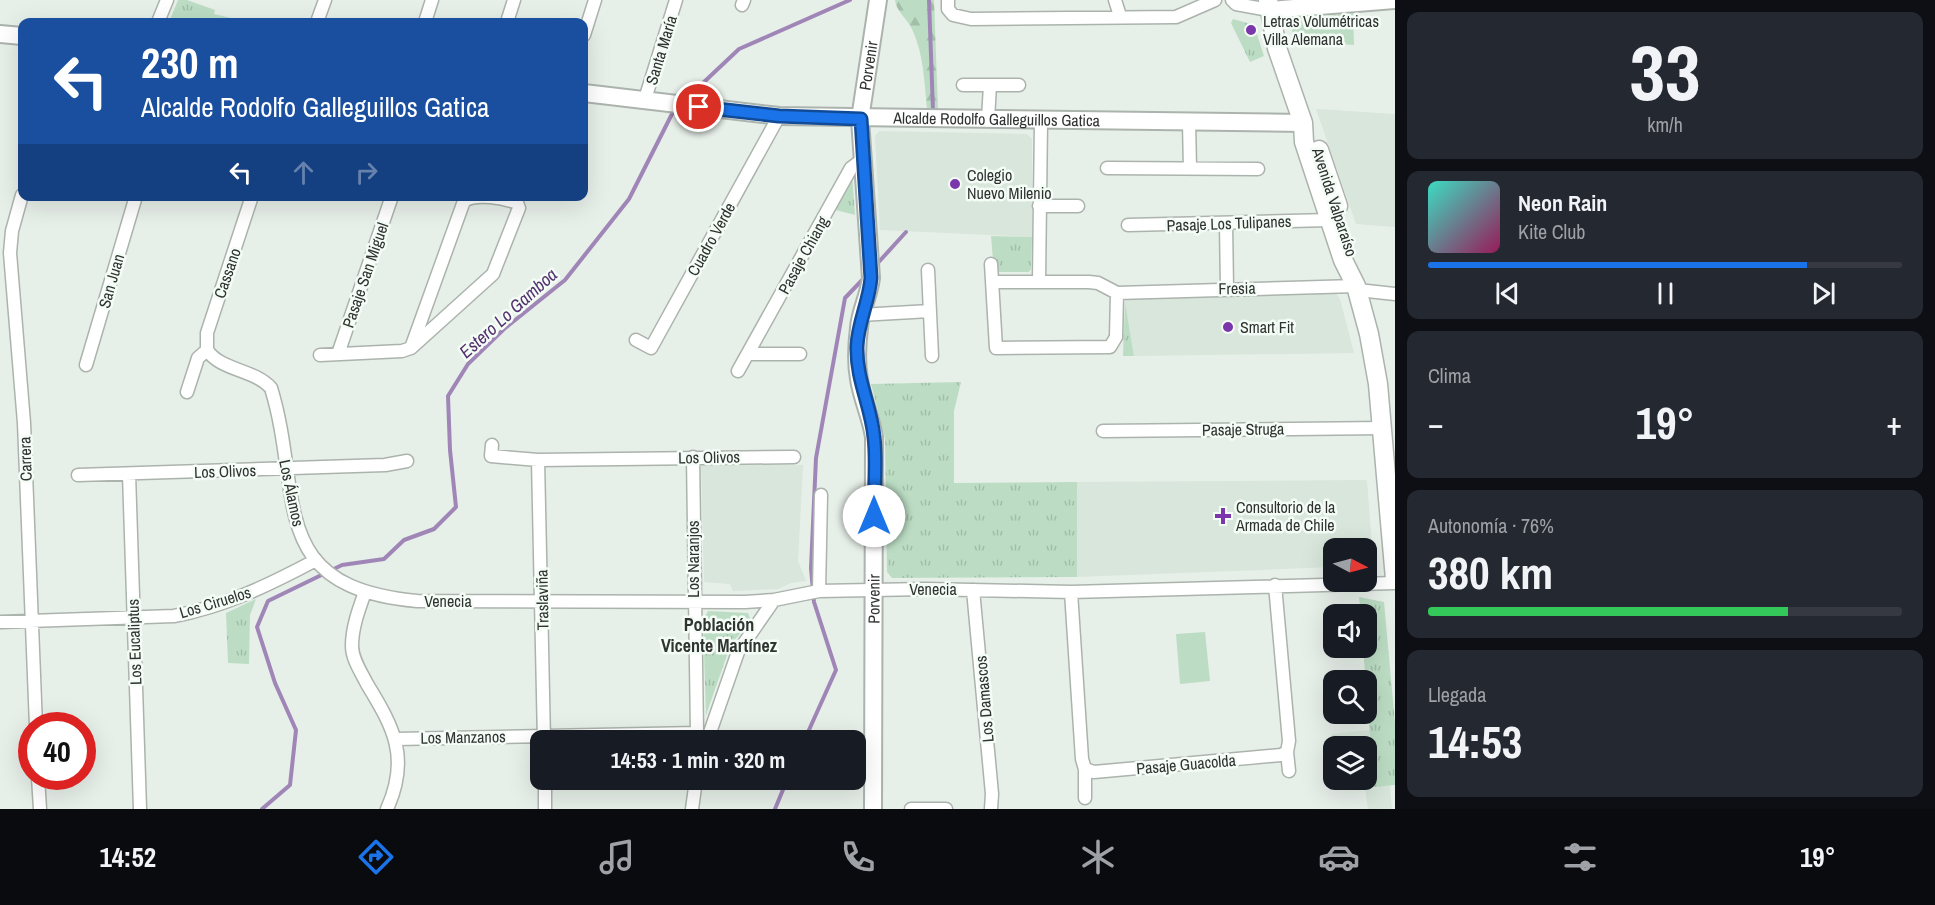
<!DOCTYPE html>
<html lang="es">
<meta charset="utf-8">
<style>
:root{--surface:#171b24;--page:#242831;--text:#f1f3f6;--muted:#9ea1a6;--line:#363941;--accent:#1a73e8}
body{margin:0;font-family:"Archivo Narrow",sans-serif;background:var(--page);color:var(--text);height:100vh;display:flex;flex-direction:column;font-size:22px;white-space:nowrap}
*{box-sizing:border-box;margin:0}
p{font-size:20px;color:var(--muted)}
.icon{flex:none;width:33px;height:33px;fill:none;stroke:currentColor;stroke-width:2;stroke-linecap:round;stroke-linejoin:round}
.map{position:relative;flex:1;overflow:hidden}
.panel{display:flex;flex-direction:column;gap:12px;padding:12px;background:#0d0f14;width:540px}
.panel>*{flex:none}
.hud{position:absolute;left:18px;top:18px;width:570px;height:183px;border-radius:12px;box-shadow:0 6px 24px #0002;background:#1a4fa0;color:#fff;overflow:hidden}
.needle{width:39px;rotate:96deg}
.buttons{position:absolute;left:1323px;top:538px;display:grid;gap:12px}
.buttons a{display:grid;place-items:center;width:54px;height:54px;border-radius:12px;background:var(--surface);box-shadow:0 6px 24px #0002;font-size:30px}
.speed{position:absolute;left:18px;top:712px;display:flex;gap:12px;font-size:30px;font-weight:700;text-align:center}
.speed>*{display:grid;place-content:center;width:78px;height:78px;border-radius:50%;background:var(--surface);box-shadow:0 6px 24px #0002;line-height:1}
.speed .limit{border:9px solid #d22;background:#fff;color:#111}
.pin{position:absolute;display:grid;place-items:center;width:51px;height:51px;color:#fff;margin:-26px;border:3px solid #fff;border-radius:50%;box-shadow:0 2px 6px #0007}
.me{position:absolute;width:66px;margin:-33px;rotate:0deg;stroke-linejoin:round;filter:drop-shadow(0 0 4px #0008)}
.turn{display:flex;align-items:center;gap:21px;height:126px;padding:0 24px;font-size:27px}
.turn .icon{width:78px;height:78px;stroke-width:2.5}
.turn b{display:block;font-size:42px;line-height:51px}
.lanes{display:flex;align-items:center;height:57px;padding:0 24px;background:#0003;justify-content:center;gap:30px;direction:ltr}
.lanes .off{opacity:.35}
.big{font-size:45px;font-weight:800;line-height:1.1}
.panel .card{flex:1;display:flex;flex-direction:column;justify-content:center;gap:9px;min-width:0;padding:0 21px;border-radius:12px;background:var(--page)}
.panel .dial{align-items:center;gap:0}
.dial b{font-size:78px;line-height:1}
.song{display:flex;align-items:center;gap:18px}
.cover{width:72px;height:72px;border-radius:9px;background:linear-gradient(135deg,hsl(170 70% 55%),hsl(330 70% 35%))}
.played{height:6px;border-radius:3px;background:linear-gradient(90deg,var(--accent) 80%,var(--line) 80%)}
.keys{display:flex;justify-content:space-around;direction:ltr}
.heat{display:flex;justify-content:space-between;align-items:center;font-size:33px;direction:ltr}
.charge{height:9px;border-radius:4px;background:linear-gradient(90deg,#34c759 76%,var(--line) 0)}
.trip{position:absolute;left:530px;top:730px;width:336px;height:60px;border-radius:12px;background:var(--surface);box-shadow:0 6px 24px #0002;font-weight:800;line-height:60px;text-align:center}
.dock{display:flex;height:96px;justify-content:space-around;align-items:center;background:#090b0e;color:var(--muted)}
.dock .icon{width:42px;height:42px}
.dock .on{color:var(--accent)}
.dock b{font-size:27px;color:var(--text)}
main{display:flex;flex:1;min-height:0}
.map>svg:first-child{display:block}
</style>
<main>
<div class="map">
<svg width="1395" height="809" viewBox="0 0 1395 809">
<defs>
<pattern id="grass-tufts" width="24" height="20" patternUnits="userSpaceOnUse" patternTransform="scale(1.5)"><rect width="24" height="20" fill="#bcddc4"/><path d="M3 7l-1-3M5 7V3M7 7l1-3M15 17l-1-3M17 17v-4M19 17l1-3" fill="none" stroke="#a2bea9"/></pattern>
<pattern id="forest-firs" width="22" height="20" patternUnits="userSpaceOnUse" patternTransform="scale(1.5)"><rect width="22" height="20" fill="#bcddc4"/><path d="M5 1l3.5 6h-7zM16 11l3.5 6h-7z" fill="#a2bea9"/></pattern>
</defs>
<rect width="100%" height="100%" fill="#e7efe9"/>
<path fill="#d8e6db" d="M1316,109L1395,114V227L1356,224Z
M879,131L1027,134L1032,139V237L880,230L875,136Z
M1335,292L1340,299L1354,353L1134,356L1125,302L1131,295Z
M701,464L803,465L798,561L806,581L791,583L778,589L733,591L730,584L704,582Z
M1367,480L1373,561L1367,565L1366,549H1334L1333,567L1077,577V482Z
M1370,730L1371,749L1334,747L1333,750L1332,734Z
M1390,785L1392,809H1368L1365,788Z"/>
<path fill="url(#grass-tufts)" d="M178,0H187L215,10L214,14L248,22H169Z
M1353,13L1354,45L1294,41L1291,24L1293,19Z
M1233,19L1254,25L1264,56L1250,62L1231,23Z
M852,173L855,215L832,209Z
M991,236L1032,237L1031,269L1029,272H994Z
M1125,302L1134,356H1123Z
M961,382L954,411V483L1077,482V577L892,578L887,572L885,438L871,384Z
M1359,597L1384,602L1395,723V785L1374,787L1363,648H1366V615H1361Z
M256,599L250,615L249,664L228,663L226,613Z
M708,611L748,613L751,621L731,644L706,715L703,620Z"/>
<path fill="url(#forest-firs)" d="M895,0H934L938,109H927C924,81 924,55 912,29C907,19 896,11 895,0Z"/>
<path fill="#bcddc4" d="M1205,632L1210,681L1180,684L1176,634Z"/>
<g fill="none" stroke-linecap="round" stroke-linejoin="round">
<path stroke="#9f86b7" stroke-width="4" d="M929,0L933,110
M686,99L739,49L850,0
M876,265L906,232
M804,741L836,670L814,602L811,568L816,458L845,298L865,277
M262,809L290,785L296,730L275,683L257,627L268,601L342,565L384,559L404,540L434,529L456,507L450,450L448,396L468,364L504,329L565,280L629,199L674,110
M775,809L787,780"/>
<g stroke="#acb3ad" stroke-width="15">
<path id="street" d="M948,0V9L953,15L971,19L1176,17L1215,0
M1115,0L1120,16
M1232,0L1236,4L1269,10
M742,5L744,0
M158,22L167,0
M317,22L325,0
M425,22L432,0
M507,22L514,0
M584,35L595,0
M963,85H1019
M645,99L676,0
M988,119L990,85
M1189,122L1190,169
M1107,168L1258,169
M22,195L12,231L10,253L24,423L36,726
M1039,206H1078
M1226,224L1227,288
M1128,225L1329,220
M991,264L996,348L1110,347L1116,337L1117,293
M928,270L932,356
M1039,280L1041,121
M993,282H1089L1098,283L1117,293
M1358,290L1395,294
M1117,293L1356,286
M860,315L930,311
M636,340L651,348L779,116
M207,350C221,371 254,369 271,388C304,495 264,587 417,601L745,602L774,600L819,591L925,589L1071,592L1395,583
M207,350V333L252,196
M338,354L392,196
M748,354H800
M320,355L402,351L411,348L464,201C476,193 504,198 517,203L519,208L493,274L411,348
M86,365L136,196
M738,371L851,168L863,159
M187,392L198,358L207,350
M1103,431L1383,428
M492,445L491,456L538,460L794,457
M693,457L697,733
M538,460L544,741
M129,474L140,809
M78,475L385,465L407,461
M973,590L992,794L991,809
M819,591L821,495
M365,592C359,609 352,627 352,646C352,659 361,672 367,684C394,728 410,758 387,809
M1071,592L1082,759L1085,769L1094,772L1281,755L1287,752L1289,741L1275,585
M0,622L174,616C224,607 271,584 316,560
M396,739L697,733L708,739
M707,741L738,652L774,600
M1287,752L1289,771
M1085,769V798
M38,777L40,809
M545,780V809
M692,809L696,780
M911,809H946"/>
</g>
<g stroke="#acb3ad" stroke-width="20">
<g id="secondary">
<path d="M1269,10L1395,0"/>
<path d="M0,34L22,36"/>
<path id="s1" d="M584,93L779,116L1303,123"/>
<path id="s2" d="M873,809L874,437C871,417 862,399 859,379C856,363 857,344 859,328C860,311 869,296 871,278L860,119L878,0"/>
</g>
</g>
<g stroke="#acb3ad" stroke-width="21">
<path id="primary" d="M1268,0L1277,48L1303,123L1304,142L1343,260L1356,286L1369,334L1378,384L1395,579
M1319,150L1338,206"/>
</g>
<use href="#street" stroke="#fff" stroke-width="12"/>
<use href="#secondary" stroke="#fff" stroke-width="16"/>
<use href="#primary" stroke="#fff" stroke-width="18"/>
</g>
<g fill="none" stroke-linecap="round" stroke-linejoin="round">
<g stroke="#114b97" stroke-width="15">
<path id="route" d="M699,107L779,116L861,119L871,278C869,302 858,322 857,346C856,380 871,405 874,437C877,462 874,490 874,516"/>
</g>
<use href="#route" stroke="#1a73e8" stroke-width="10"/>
</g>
<g fill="#7a36aa" stroke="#f4fcf6" stroke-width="2">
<circle cx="1251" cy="30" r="6"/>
<circle cx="955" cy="184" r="6"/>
<circle cx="1228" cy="327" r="6"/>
<path d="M1220 507h6v6h6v6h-6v6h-6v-6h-6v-6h6z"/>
</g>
<g text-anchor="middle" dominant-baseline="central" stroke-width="5" stroke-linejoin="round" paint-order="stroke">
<g font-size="16" fill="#2f3230" stroke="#f4fcf6" text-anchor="start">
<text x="1263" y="21">Letras Volumétricas<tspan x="1263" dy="18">Villa Alemana</tspan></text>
<text x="967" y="175">Colegio<tspan x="967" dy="18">Nuevo Milenio</tspan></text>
<text x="1240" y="327">Smart Fit</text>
<text x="1236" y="507">Consultorio de la<tspan x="1236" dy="18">Armada de Chile</tspan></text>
</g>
<g font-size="16" fill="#2f3230" stroke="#f4fcf6">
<text transform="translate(661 50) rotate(-73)">Santa María</text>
<text stroke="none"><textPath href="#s2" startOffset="748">Porvenir</textPath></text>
<text stroke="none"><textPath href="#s1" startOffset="414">Alcalde Rodolfo Galleguillos Gatica</textPath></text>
<text transform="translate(1335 202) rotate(72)">Avenida Valparaíso</text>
<text transform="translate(1229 223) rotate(-2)">Pasaje Los Tulipanes</text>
<text transform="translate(711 239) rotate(-61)">Cuadro Verde</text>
<text transform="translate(803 255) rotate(-61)">Pasaje Chiang</text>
<text transform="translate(227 273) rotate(-71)">Cassano</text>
<text transform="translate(365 275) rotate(-71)">Pasaje San Miguel</text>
<text transform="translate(111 281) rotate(-74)">San Juan</text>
<text transform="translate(1237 288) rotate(-1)">Fresia</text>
<text transform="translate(1243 429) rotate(-1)">Pasaje Struga</text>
<text transform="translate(709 457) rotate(-1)">Los Olivos</text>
<text transform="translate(25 459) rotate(-92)">Carrera</text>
<text transform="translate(225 471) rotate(-2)">Los Olivos</text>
<text transform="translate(292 493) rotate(78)">Los Álamos</text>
<text transform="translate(693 559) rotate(-90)">Los Naranjos</text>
<text x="933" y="589">Venecia</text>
<text transform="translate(542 600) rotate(-91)">Traslaviña</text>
<text stroke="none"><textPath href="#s2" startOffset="210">Porvenir</textPath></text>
<text x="448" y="601">Venecia</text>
<text transform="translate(215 602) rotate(-17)">Los Ciruelos</text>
<text transform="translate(134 642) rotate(-92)">Los Eucaliptus</text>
<text transform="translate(984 699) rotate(-95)">Los Damascos</text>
<text transform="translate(463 737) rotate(-1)">Los Manzanos</text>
<text transform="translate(1186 764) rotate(-5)">Pasaje Guacolda</text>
</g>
<g font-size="18" font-style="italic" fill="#53316f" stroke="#f4fcf6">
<text transform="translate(508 313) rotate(-42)">Estero Lo Gamboa</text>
</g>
<g font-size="18" font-weight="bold" fill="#303531" stroke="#f4fcf6">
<text x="719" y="624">Población<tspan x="719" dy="21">Vicente Martínez</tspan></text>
</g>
</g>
</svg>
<div class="buttons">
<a><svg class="needle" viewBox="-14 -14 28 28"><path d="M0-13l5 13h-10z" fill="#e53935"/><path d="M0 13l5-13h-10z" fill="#9ea1a6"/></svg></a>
<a><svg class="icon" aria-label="sound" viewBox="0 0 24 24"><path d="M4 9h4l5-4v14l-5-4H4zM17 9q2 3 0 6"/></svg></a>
<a><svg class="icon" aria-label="search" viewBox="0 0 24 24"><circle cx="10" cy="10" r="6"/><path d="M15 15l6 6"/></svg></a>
<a><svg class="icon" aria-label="layers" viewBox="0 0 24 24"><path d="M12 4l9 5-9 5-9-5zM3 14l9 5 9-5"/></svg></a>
</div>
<div class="speed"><div class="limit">40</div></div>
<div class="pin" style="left:699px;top:107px;background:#d93025"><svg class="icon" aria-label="arrive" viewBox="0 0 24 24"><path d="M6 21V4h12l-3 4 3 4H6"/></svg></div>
<svg class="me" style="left:874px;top:516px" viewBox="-20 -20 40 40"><circle r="19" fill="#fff"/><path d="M0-13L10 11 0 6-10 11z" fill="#1a73e8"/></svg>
<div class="trip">14:53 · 1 min · 320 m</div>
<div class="hud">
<div class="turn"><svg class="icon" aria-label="left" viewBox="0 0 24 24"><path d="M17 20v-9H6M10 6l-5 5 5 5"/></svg><div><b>230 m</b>Alcalde Rodolfo Galleguillos Gatica</div></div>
<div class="lanes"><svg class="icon" aria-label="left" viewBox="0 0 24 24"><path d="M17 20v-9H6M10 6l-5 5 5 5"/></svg><svg class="icon off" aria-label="ahead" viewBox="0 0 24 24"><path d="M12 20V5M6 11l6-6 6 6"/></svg><svg class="icon off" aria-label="right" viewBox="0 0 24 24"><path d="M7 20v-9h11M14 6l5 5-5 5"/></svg></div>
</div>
</div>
<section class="panel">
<div class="card dial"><b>33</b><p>km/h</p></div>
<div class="card">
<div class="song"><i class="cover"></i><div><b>Neon Rain</b><p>Kite Club</p></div></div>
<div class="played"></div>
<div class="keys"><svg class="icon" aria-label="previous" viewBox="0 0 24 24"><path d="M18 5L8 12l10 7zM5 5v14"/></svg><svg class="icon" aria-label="pause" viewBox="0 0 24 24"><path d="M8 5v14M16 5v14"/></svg><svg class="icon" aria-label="next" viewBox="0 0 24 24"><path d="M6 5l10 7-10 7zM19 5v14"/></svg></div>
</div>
<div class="card"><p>Clima</p>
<div class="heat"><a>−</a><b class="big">19°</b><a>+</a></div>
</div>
<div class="card"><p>Autonomía · 76%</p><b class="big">380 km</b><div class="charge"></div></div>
<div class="card"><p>Llegada</p><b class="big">14:53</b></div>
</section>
</main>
<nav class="dock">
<b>14:52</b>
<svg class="icon on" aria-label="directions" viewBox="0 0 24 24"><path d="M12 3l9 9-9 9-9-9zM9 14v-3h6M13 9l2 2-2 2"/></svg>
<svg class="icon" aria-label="music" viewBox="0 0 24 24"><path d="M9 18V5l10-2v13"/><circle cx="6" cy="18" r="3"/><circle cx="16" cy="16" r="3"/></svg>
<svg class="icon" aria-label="phone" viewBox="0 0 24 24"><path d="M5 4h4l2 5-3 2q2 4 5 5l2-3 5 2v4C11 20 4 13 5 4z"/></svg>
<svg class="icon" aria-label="climate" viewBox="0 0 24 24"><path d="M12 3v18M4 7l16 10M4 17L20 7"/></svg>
<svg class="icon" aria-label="car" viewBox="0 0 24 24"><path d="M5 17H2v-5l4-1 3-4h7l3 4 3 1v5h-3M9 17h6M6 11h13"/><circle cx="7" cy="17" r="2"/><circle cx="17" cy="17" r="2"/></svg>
<svg class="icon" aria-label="filters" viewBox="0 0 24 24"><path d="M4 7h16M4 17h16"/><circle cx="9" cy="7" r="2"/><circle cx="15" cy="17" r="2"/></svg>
<b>19°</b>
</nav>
